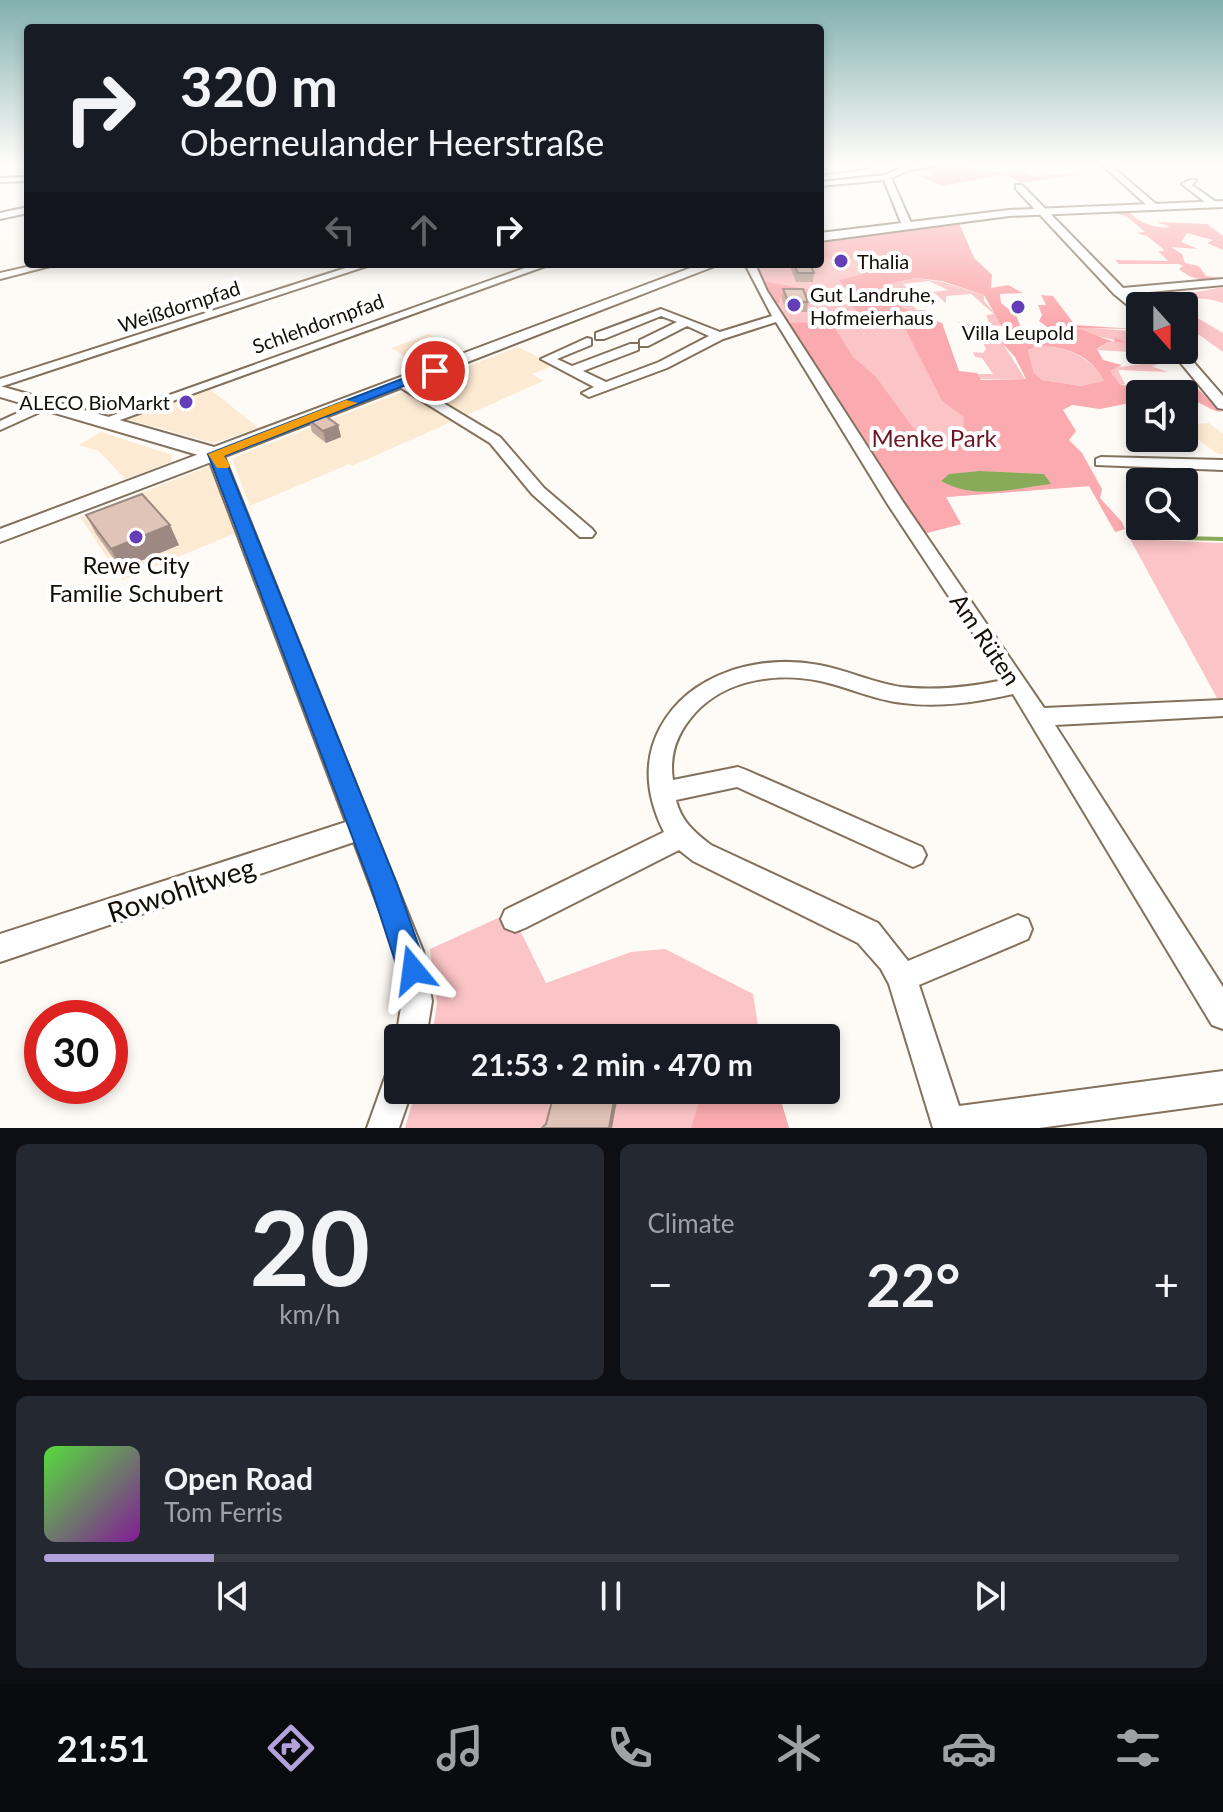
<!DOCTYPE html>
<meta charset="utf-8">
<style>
:root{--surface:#171b24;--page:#242831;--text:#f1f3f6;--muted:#9ea1a6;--line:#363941;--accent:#b1a2d9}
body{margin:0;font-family:Lato,sans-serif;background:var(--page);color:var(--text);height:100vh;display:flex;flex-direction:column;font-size:30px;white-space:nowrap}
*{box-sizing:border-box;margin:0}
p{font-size:26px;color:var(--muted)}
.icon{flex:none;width:44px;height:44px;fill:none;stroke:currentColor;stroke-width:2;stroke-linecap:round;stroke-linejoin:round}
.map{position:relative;height:1128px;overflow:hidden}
.panel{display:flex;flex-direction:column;gap:16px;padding:16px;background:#0d0f14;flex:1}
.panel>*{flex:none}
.guide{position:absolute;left:24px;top:24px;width:800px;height:244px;border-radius:8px;box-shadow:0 4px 12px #0003;background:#171b24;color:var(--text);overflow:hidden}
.needle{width:52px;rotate:159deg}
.buttons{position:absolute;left:1126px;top:292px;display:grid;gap:16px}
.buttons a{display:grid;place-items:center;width:72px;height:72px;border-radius:8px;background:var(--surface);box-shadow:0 4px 12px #0003;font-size:40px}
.speed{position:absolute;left:24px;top:1000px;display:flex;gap:16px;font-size:40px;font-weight:700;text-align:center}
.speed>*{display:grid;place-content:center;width:104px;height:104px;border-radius:50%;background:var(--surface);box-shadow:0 4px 12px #0003;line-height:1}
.speed .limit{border:12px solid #d22;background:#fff;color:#111}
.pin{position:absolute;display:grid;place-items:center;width:68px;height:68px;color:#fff;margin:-34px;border:4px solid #fff;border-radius:50%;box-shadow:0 2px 8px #0007}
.me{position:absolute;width:88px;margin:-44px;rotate:344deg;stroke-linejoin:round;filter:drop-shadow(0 0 6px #0008)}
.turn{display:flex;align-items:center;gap:28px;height:168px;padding:0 24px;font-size:36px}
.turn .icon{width:104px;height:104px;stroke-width:2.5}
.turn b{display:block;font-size:56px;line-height:68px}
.lanes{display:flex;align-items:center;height:76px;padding:0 24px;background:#0003;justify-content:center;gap:40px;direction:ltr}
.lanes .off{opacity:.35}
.big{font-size:60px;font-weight:700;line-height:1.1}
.panel .widget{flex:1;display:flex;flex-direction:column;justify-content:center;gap:12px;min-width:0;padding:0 28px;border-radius:12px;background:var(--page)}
.panel .dial{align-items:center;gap:0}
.dial b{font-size:104px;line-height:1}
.song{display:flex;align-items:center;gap:24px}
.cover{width:96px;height:96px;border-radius:12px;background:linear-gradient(135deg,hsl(110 70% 55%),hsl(290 70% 35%))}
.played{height:8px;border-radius:4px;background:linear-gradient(90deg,var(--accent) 15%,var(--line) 15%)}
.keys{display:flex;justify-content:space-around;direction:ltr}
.heat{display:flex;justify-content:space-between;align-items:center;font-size:44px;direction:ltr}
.panel .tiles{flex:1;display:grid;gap:16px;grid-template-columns:1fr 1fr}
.widget:last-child{grid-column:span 2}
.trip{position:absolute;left:384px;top:1024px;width:456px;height:80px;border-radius:8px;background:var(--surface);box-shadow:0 4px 12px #0003;font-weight:700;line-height:80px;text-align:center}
.dock{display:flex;height:128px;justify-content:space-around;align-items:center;background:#090b0e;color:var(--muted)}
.dock .icon{width:56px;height:56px}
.dock .selected{color:var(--accent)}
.dock b{font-size:36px;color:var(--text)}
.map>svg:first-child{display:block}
</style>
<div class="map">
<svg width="1223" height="1128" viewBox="0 0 1223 1128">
<rect width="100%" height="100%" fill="#fefaf5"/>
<path fill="#fdead3" d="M429,334L464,354L426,369L391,348Z
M518,347L554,365L532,374L543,381L352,466L349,464L250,506L232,459L235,457Z
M207,387L259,428L213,443L126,419L127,414Z
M1209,423L1223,434V454H1218L1184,429V425Z
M101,432L172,455L171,462L125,479L99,451L79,445Z
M207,467L212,468L236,533L122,580L80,517Z"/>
<path fill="#fbc4c6" d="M959,223L974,258L992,275L927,274L869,284L960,382L1090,486L946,497L961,524L923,534L769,295L755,264H820V240Z
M915,278L942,282L984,295V301L996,315L995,316L1001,315L1004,321L1001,322L1003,326L988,325L986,330L998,336L1025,379H980L978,374H993L982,358L975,357L973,352L983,353L986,349L979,333L970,332L957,322L977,325L989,321L986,315L994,314L971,294L946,296V303L933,292L948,290L929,281L903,284L908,289L898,293L917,310H925L934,318L903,308L889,288L893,283Z
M1223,287V303C1204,295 1188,302 1174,295L1179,299L1170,296L1172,300L1145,299L1138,303L1131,297L1191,293Z
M1184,310L1223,333V352L1184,324L1190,322L1184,318Z
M1076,327L1130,331L1127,334L1134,337L1131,339L1140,345L1137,347L1144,350L1140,352L1148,355L1144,357L1153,360L1157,365L1151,366L1168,372L1118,370L1125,384H1120L1110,371L1112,368L1142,364L1131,352L1097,350L1108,342L1125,343L1079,331Z
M1039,346C1067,347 1091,356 1105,382L1081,386L1042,380L1034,373L1028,350Z
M1130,539L1223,543V699L1217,698Z
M511,912L546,983L631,952L665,949L753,994L760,1038H432L437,1003L430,949Z
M416,1090H773L783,1128H405Z"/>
<path fill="#fbabaf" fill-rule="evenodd" d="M928,162H954L982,172L1022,171L1034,176L1088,173L1021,183L1005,174L943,186L912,174L933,176L931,172L907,166Z
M1128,210C1137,223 1156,229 1170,227L1157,222L1207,224L1223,236V250L1207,243L1213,240L1187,233L1181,242L1198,249L1171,247L1182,254L1185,263L1199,266L1206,276L1220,278C1204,281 1192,280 1179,269L1183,266L1179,264H1119L1115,260L1168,261L1158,251H1164L1163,249L1147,236L1136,233L1145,232L1126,216L1113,213Z
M959,223L974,258L992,275L991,288L1008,285L1023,293L1000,294L1001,303L1016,315L1021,328L1029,333L1058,335L1039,321L1042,315L1038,305H1046L1041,295L1053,296L1075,325L1135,329L1077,328L1114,342L1115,337L1126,343L1108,342L1097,349L1103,360L1122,365L1110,371L1120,384L1138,389L1133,392L1171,394L1176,393L1171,388L1198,389L1221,412C1207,410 1198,398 1184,399V394H1140L1125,404L1100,409L1072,405L1063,410L1076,431L1069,440L1082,453L1102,489L1100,498L1122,522L1125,529L1115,532L1089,486L946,497L961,524L923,534L789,323L831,322L853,357L876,377L917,433L932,445L947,447L963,439L964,417L942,401L905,328L888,316H861L850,303L780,298V303H776L763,281L855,298L839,280L863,274L879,260V255L867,250L850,260L823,258L820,240ZM915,278L942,281L984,295L1006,334L992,332L1015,357L1026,379L981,380L977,373L959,371L942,323L903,308L889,288L893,283ZM1039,346C1067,347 1091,355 1104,381L1081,386L1042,380L1034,373L1028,350ZM979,471L1044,474L1050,484C1013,489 975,500 941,481L949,474Z
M703,1090H778L789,1128H691Z"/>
<path fill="#87ab58" d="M979,471L1044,474L1051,484C1013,489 975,500 941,481L949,474Z"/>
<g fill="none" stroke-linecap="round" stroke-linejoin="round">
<path stroke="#87ab58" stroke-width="2" d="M0,164L28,163
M820,175L871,168"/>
<path stroke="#87ab58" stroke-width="4" d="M1141,537L1223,539"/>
<g stroke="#82715d" stroke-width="4">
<path id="minor" d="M934,162H958L910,170L891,178L912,225L907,228L902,225L884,180L820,186V182L885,175L905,166Z
M1099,162H1107L1157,205V209H1151Z
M28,177V181L0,182V178Z
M1190,180H1196L1192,185L1216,202V206H1210L1182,184Z
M1016,185H1022L1123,288L1223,279V285L1129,294L1142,306L1140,313L1136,312L1114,294L1016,189Z
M28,207V213L0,219V213Z
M40,264H58L0,279V273Z
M358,264H373L0,387V379Z
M536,264H551L109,424H99L97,421Z
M745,264H755L767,291L903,502L1044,708L1223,700V716L1055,725L1223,987V1029L1212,1025L1013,694C977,702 940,708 903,703C874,700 848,687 820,681C777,672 726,679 695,713C677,733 669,754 673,780L738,767L746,770L922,847L926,855L922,863L913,867L737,787L676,800C681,821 694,832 711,845L878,923L908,961L1018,915L1028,919L1032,929L1028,939L919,985L959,1106L1223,1071V1103L1039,1128H933L889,984L881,969L858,943L693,861L679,850L525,928L515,932L505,928L501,919L505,910L664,832C647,798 642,762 660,728C690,672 761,654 819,665C847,670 873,683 901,687C936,691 970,687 1004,680L887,503L776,322L723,339L667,368L589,397L582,393L594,387L541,359L587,338L591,339V345L557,359L572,366L630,344H638V350L583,371L606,382L659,362L709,336L687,326L648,346H640V340L677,322L661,316L604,339H596V333L661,309L720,332L772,316Z
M1170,350H1183L1223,396V409L1218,408Z
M403,379L500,437L544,488L592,529L595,533L592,537H580L532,494L490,443L398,386V380Z
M46,400L51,401V407L0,430V421Z
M215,449L223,454L423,951L432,1001L426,1038H398V1044L396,1038L402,1001L395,951L354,842L0,962V934L346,822L207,454Z
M1101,457L1223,460V470L1096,465V459Z
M398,1067V1090H412L399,1128H367L387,1072Z"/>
</g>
<g stroke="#82715d" stroke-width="4">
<path id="tertiary" d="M215,448L222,450V458L0,542V529Z"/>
</g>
<g stroke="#82715d" stroke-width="4">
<path id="secondary" d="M1223,201V207L1009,216L820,241V233L1009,210Z
M701,264H720L215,460L0,397V386L214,447Z"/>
</g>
<use href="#minor" fill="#fff" fill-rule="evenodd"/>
<use href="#tertiary" fill="#fff" fill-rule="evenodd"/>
<use href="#secondary" fill="#fff" fill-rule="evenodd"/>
</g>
<path fill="#c1a99e" d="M791,264L814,273L813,282H796L791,269Z
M783,289L808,302L807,312H786L782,299Z
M309,420L338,425L341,437L326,443L312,432Z
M86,515L179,545L121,569L96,534Z"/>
<path fill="#9d8981" d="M338,425L341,437L326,443L323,431Z
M170,525L179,545L121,569L111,549Z
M616,1090H619L612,1128H609Z"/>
<path fill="#e0c4b8" stroke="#9d8981" stroke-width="2" d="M794,264H810L814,273H798Z
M783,289H803L808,302L788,301Z
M324,415L338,425L323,431L309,420Z
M142,494L170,525L111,549L86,515Z
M555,1090H616L609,1128H542L546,1124Z"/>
<linearGradient id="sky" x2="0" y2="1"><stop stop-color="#81b0ae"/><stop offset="0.51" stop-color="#fffdfa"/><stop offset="1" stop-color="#fffdfa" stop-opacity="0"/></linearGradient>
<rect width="1223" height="320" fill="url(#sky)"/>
<path fill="#1a73e8" stroke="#114b97" stroke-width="2" d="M430,368L442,371L224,456L397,884L427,970L423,980L413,985L403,980L398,970L370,884L208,454Z"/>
<path fill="#f59e0b" d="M346,400L358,403L224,456L230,465L228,468H217L208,454Z"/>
<g fill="#633eb6" stroke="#fff" stroke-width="3">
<circle cx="841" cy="261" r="8"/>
<circle cx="794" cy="305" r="8"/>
<circle cx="1018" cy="307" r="8"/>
<circle cx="186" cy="402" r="8"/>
<circle cx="136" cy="537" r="8"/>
</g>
<g text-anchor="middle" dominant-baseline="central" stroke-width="8" stroke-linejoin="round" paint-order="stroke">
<g font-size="20" fill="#140e07" stroke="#fff" text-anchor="start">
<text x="857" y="261">Thalia</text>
<text x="810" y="294">Gut Landruhe,<tspan x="810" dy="23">Hofmeierhaus</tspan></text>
<text x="1018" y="332" text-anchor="middle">Villa Leupold</text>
<text x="170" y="402" text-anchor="end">ALECO BioMarkt</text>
</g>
<g font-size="20" fill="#140e07" stroke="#fff">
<text transform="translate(179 306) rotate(-18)">Weißdornpfad</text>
<text transform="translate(318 323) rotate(-20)">Schlehdornpfad</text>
</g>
<g font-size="24" fill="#6c1625" stroke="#fff">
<text x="934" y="437">Menke Park</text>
</g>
<g font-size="24" fill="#140e07" stroke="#fff">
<text x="136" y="564">Rewe City<tspan x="136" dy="28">Familie Schubert</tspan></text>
</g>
<g font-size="24" fill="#140e07" stroke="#fff">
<text transform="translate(986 639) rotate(56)">Am Rüten</text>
</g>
<g font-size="28" fill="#140e07" stroke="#fff">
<text transform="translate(181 889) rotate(-18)">Rowohltweg</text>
</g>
</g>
</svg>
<div class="buttons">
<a><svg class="needle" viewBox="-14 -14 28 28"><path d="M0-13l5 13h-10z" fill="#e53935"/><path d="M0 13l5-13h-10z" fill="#9ea1a6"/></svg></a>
<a><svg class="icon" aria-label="sound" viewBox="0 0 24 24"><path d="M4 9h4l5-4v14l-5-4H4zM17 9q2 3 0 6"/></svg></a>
<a><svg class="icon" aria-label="search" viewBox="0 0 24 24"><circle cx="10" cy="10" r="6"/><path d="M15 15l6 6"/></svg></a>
</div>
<div class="speed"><div class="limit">30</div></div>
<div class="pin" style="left:435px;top:371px;background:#d93025"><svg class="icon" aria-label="arrive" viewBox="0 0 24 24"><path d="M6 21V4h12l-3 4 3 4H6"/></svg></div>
<svg class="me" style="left:413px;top:970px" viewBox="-20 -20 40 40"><path d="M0-17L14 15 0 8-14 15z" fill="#1a73e8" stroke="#fff" stroke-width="4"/></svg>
<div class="trip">21:53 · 2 min · 470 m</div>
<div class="guide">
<div class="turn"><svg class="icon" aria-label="right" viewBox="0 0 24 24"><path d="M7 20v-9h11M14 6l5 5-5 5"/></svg><div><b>320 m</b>Oberneulander Heerstraße</div></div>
<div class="lanes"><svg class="icon off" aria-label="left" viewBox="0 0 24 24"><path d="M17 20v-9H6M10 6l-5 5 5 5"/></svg><svg class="icon off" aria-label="ahead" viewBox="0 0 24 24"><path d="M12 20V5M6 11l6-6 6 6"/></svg><svg class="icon" aria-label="right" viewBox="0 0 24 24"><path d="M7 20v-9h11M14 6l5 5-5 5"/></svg></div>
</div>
</div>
<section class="panel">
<div class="tiles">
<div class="widget dial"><b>20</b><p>km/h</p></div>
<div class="widget"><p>Climate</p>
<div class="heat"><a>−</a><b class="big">22°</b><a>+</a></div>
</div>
<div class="widget">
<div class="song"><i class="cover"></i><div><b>Open Road</b><p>Tom Ferris</p></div></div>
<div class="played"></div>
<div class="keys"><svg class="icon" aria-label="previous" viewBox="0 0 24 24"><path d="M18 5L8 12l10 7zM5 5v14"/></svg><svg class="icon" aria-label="pause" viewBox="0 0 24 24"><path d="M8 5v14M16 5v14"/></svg><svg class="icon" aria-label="next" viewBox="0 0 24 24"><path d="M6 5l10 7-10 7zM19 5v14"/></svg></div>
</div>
</div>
</section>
<nav class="dock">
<b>21:51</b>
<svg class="icon selected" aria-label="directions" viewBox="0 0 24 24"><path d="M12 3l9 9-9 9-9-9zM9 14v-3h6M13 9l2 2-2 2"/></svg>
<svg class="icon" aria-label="music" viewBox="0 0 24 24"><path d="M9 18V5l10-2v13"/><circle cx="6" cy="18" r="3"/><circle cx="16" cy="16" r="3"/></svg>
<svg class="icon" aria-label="phone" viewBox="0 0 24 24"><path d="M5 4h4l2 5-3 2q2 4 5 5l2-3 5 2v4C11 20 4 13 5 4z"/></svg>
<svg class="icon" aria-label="climate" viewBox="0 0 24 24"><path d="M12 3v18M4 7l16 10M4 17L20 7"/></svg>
<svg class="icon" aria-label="car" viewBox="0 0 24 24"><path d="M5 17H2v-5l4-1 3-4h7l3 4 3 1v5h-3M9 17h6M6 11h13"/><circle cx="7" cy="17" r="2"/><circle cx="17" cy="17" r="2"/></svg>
<svg class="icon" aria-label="filters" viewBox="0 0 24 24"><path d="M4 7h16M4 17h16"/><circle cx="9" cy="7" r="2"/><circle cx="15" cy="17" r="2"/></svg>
</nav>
